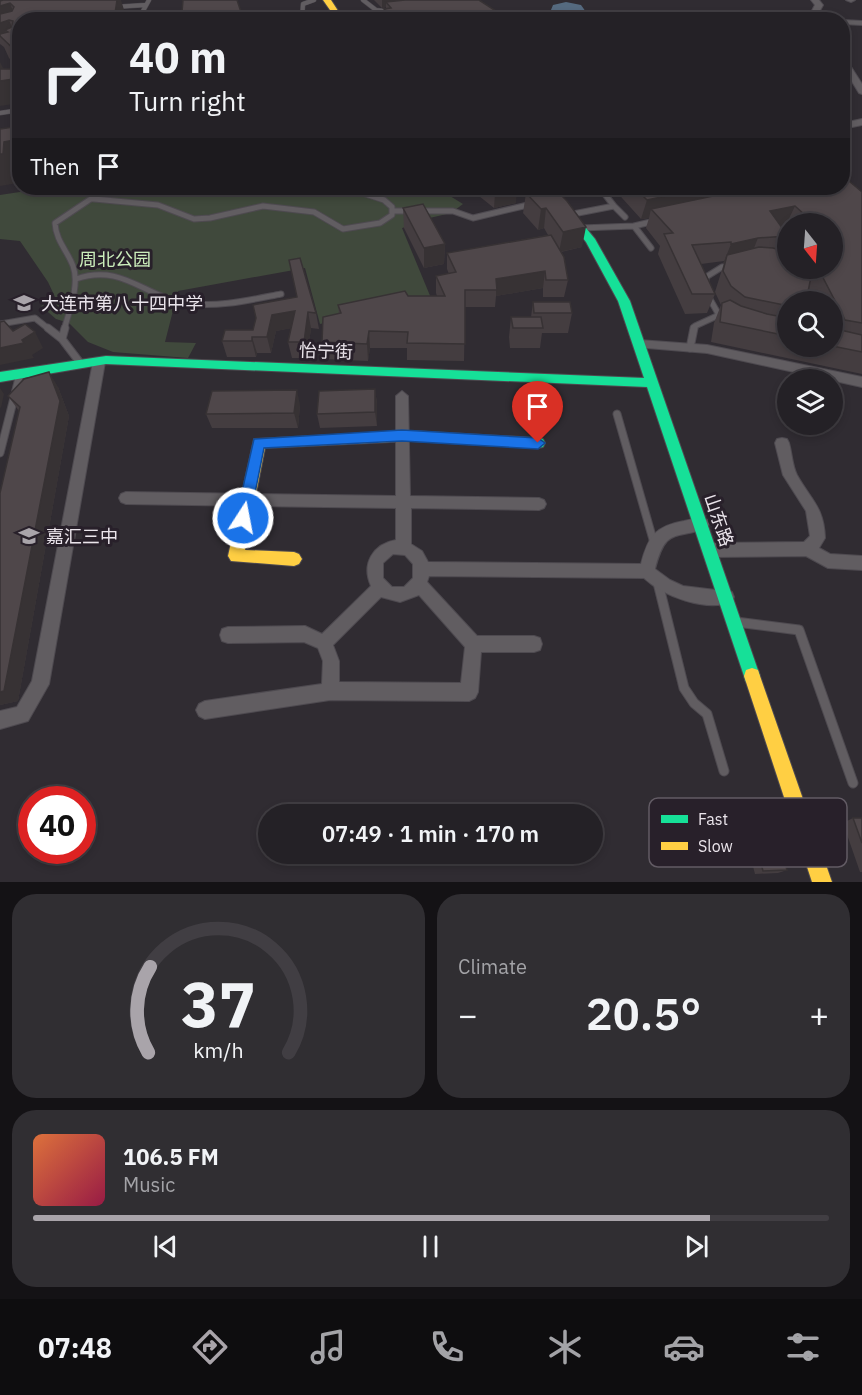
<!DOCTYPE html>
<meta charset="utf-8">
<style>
:root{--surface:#242126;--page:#302e32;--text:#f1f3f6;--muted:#a3a3a7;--line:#413e43;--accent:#a9a4aa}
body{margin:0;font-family:"IBM Plex Sans","Noto Sans SC",sans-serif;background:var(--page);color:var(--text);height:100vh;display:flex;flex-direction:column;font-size:22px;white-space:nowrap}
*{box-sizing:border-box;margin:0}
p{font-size:20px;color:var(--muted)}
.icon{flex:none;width:33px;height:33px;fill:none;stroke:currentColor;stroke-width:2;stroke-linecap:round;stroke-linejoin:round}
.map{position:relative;height:882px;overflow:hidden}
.drawer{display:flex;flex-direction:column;gap:12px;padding:12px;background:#141215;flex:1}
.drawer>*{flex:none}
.guide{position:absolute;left:12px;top:12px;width:838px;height:183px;border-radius:24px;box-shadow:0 3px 9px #0003,0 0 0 2px var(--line);background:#242126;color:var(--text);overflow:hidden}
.needle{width:39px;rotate:163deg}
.controls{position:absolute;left:777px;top:213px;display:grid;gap:12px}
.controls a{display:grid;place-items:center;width:66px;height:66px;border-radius:50%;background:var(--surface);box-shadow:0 3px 9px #0003,0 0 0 2px var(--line);font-size:30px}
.speed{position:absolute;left:18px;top:786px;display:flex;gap:12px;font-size:30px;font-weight:700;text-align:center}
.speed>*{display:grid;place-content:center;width:78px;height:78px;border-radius:50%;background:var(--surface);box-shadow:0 3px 9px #0003,0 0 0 2px var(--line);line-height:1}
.speed .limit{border:9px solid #d22;background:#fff;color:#111}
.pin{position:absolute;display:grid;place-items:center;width:51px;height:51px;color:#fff;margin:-62px -26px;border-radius:50% 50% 50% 0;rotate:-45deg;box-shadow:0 0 6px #0007}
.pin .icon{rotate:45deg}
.me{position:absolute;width:66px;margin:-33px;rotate:11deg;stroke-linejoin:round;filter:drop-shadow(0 0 4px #0008)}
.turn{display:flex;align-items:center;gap:21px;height:126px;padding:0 18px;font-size:27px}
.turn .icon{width:78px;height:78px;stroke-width:2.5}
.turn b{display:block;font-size:42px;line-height:51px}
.then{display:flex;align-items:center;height:57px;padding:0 18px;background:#0003;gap:12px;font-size:22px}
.big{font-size:45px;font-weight:600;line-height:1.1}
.drawer .tile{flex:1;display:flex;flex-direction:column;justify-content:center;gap:9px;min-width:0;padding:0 21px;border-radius:24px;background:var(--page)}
.drawer .dial{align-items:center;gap:0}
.dial svg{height:156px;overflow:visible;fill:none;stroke:var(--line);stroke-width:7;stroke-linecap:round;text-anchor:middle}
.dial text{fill:var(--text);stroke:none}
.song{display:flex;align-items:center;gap:18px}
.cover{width:72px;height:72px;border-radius:9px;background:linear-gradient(135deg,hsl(20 70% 55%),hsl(340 70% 35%))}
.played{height:6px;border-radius:3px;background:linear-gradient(90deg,var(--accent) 85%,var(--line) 85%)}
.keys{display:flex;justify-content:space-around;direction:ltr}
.heat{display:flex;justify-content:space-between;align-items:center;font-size:33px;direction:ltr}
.drawer .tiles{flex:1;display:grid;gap:12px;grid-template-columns:1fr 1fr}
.tile:last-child{grid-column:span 2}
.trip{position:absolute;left:258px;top:804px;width:345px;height:60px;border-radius:30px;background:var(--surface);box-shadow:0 3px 9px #0003,0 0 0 2px var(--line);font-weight:600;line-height:60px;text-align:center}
.tabs{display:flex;height:96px;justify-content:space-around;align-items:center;background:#0e0d0f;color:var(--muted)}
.tabs .icon{width:42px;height:42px}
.tabs .active{color:var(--accent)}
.tabs b{font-size:27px;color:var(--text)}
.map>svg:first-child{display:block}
</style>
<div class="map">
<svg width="862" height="882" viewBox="0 0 862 882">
<rect width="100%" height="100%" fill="#302c32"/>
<path fill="#40493c" d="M46,188H437L463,204L451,213L421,220L422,223L402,228L431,298L320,324L305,268L178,291L165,342L196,343L188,358L113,352L88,342L69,323L56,319L41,306L56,299L48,282L20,241L0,239V195Z"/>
<path fill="#556a7f" d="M566,2L581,5L586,12C576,19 560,19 551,10L553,5Z"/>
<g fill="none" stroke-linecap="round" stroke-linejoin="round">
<g stroke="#4e4a50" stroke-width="5">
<path id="lane-far3" d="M363,0L376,10L391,12
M114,7L145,5
M138,20L149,0
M302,20L303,4L314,0
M0,113L20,110"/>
</g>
<g stroke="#4e4a50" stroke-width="7">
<path id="lane-far2" d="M94,199L158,205L194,219L210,218L263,206L314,212L343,229L380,223L392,215V207L384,200L347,188
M614,206L625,217
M392,211H453L473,218L532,204
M573,214L614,206L600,188
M634,226L655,221
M581,228L634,226L651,248
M76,279C122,263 143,296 185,303C217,308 250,300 281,294
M706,283V277L722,267L731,266
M707,294L719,315L725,318
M0,324L35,318L50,330
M64,330C69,311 80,285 73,266C67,250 56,241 55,223L107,188
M694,330L695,326L719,315"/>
</g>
<g stroke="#4e4a50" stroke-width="9">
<path id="lane-far1" d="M48,328L62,339
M65,328L62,339L81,364
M690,348L694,328
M617,414L654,543
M0,453L20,374"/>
</g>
<g stroke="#4e4a50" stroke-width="11">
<path id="lane" d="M658,583L684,688L694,703L707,714L724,771
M736,622L799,630L853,783"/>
</g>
<g stroke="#4e4a50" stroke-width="2">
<path id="street" d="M811,0H819L823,5L816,18L817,20L808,18L815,5Z
M846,0H855L851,2Z
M843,20L862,21V25L843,24Z
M843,59H846L862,84V94L859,93L843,67Z
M862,119V125L843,129V123Z
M639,340L707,345L862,377V387L707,353L635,347L633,344L635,341Z
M99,358L105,362L49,684L28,721L0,729V711L17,707L32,681L93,362Z
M402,391L408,396L410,496L539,498L544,500L546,504L544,508L539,510L411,508V544L422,551L428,562L641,564C648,537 655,526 684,521C692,519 700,517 707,520L709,524L707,528C674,540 666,527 655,569L670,580L683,586L732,592L734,597L732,602C705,612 663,596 644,578L429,576L427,582L477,636H534L540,638L542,644L540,650L534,652H481L478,692L475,698L469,701L330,700L205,719L199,716L196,710L199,704L205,701L322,684L323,661L318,648L304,642L228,643L222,641L220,635L222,629L228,627L305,626L322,634L371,586C361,564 373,544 396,540V508L126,504L121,502L119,498L121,494L126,492L396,496V396ZM393,554L405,555L413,564V578L404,587H392L383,578V563ZM419,595L465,647L461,683L339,682V661L333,645L381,597L400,602Z
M782,438L787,439L789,443C792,453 792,465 797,475C811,500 824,507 825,538L819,548L830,554L862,556V570L828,568L806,556L711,557L706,555L703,550L706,545L711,543L804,542L810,536L806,511L783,475L775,443L777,439Z"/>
</g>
<g stroke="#4e4a50" stroke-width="2">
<path id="fast" d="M543,188H553L595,239L630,301L760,676L758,682L752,684L746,682L744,676L647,387L106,364L0,382V372L106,356L644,378L618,301L586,242Z
M411,431L538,438L543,439L545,443L543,447L538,448L411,441L406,440L404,436L406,432Z"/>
</g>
<g stroke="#4e4a50" stroke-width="2">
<path id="slow" d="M323,0H331L344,20H337Z
M411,431L416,432L418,436L416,440L411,441L265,448L245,550L294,552L299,554L302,559L299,564L294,566L231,561L228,556L254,439Z
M752,668L758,670L760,676L832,882H812L744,676L746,670Z"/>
</g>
<use href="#lane-far3" stroke="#615d61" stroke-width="4"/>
<use href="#lane-far2" stroke="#615d61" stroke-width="5"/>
<use href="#lane-far1" stroke="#615d61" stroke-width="7"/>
<use href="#lane" stroke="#615d61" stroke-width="9"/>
<use href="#street" fill="#615d61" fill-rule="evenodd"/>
<use href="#fast" fill="#16e098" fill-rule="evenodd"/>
<use href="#slow" fill="#ffcf43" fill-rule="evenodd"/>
</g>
<path fill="#443d40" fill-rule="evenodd" d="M374,0H479L495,20H384V9H386V7L382,8Z
M0,1L125,13L20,20V69L9,58L4,47L0,44Z
M469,188H515L516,203L494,208Z
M546,188L582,247L561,252L568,280L564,297H543V288L496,296L495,307H465L464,361L407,360V348H370L368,361L324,359L322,342L339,314L338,305L408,296H437L436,293V276L449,274L447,269V253L548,235L544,228L538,230L523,213L526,193Z
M613,188H843L862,192V374L711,342L714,323L721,305L715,292L724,263L723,264L724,261L701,264L715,294L707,313L685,314L658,254L660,246L646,228L649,218L641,219ZM788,224H832V268H788L781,250L788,235L781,227L786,225L788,226ZM808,289L814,302H832V346H788V302Z
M403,208L445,244L444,264L424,268L404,228Z
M533,302L572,313L568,333H542L540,348H510L509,337L511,317H531Z
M253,305L316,313L319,329L311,328L307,358H292L288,342L291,328L276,331L271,353H257L256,357H227L222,341L253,330L256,318Z
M58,387L69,416L18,701L0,705V493L19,411L8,396Z
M375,389L377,404V426L320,428L317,414Z
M300,405L298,428H212L206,414Z
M745,805L787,870L778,873L755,874L738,810Z
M853,818H862V872H860L843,823Z"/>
<path fill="#373234" d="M117,0H121L125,13L124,20H114Z
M382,0H402L386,2V7L382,8Z
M10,3L19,27L13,21L9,20L19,44L8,32L5,30L12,46L0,34V6Z
M496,11L495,20H481V15Z
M0,62L9,80L20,78V103L0,106Z
M20,139V170L18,171V183L0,186V154L4,142Z
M704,188H758L651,209L649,218L641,219L647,200Z
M517,189L516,203L494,208L495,194Z
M795,206L786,225L761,231L770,211Z
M546,208L544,228L538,230L541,209Z
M586,227L582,247L559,252L563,232Z
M758,238L750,258L727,255L724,263L723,264L731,244Z
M445,244L444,264L424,268V248Z
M545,271L543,288L496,296V279Z
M807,297L804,302H794Z
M788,304V320L774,325L784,305Z
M295,311L298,327L276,331L271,353L267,337L272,315Z
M308,312L311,328L307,358L304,342Z
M369,331L370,348L368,361L367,344Z
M35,332L43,348L32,355L34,358L0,365V348L22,340Z
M252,337L257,353L256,357L252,341Z
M49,372L58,387L69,416L18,701L0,705V692Z
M0,388L4,394L1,408L0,407Z
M375,389L377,404V426L375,412Z
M297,390L300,405L298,428L294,413Z"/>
<path fill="#4f474a" stroke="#373234" stroke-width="1.5" d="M3,0H117L114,20H20V55L0,36V34L8,32L5,30L12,27L13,21L9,20L0,23V14L12,11L14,7L10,3L0,6V1Z
M183,0H237L243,18L230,20H181L179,12H182Z
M405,0H479L496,11L481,15L488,20H399L384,9L391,8L386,2Z
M279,11L288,20H254L252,15Z
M0,69H11L20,75V78L0,81Z
M20,126V139L4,142L3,154H0V129Z
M843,176L862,192V323L845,320L818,268H832V224H815L795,206L770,211L788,236L758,238L731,244V242L692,245L715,294H692L664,234L673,233L651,209L751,188H843Z
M487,188H515L517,189L495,194Z
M546,188H554L567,201L586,227L563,232L546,208L541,209L526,193Z
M635,188H704L647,200Z
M423,204L445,244L424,248L403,208Z
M551,235L564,257L568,280H546L545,271L496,279L497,290H465V344L407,343L408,332L369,331L367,344L322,342L323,317L341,313L338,305L405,291L408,296H445L436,276L456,272L447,253Z
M759,247L773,248L783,251L788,255V268H802L811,277L807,297L794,302H788V304L784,305L745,297L731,286L723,271L727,255Z
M300,258L316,313L308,312L304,342H288L295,311L272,315L267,337H252V341H222L225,330H253L256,318L253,305L297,297L289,260Z
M730,300L741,306L767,314L788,318V336L720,322L722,303Z
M533,302H570L572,313H534Z
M511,317H541L543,328H513Z
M4,321L13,331L25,324L35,332L22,340L24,343L0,348V322Z
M832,328L862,335V352L832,346Z
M49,372L60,401L4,691L0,692V493L20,407L8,396L24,379Z
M375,389V412L317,414L319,391Z
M297,390L294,413L206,414L212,391Z
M745,805H768L787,870L763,871Z
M853,818H862V843Z"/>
<path fill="#1a73e8" stroke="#114b97" stroke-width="1.5" d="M402,430L538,438L545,443L538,449L402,441L264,448L250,518L248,522L243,524L238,522L236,518L254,439Z"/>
<defs>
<g id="school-bare" transform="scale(1.62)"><path d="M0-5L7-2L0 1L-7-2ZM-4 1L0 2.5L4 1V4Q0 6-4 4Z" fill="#a9a4aa" stroke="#28202a" stroke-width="2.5" paint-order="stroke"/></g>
</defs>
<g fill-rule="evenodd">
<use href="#school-bare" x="24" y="303"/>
<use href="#school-bare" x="29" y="536"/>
</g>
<g text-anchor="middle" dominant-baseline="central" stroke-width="6" stroke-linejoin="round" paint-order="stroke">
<g font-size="18" fill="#cbedbb" stroke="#28202a">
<text x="115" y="259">周北公园</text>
</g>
<g font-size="18" fill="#eae4eb" stroke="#28202a" text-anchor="start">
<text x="41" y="303">大连市第八十四中学</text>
<text x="46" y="536">嘉汇三中</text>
</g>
<g font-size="18" fill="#eae4eb" stroke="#28202a">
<text transform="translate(326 351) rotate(2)">怡宁街</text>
<text transform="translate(719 520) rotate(71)">山东路</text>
</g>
</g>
<rect x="649" y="798" width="198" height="69" rx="9" fill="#28202a" stroke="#625b64" stroke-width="1.5"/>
<rect x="661" y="815" width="27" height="8" fill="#16e098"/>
<rect x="661" y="842" width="27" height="8" fill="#ffcf43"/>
<g font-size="16" fill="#eae4eb">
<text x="698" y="825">Fast</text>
<text x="698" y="852">Slow</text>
</g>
</svg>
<div class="controls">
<a><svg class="needle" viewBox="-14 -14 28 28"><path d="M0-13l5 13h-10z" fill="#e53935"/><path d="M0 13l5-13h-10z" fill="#a3a3a7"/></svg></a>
<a><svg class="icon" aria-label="search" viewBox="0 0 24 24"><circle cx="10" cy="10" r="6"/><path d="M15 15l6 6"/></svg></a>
<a><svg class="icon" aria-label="layers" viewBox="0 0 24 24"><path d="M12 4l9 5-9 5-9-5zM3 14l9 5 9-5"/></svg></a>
</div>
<div class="speed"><div class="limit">40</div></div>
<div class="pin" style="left:538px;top:443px;background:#d93025"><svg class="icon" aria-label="arrive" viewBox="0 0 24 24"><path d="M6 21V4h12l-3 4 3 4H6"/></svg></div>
<svg class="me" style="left:243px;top:518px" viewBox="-20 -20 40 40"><circle r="17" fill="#1a73e8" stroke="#fff" stroke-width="3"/><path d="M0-11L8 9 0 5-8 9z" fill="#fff"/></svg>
<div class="trip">07:49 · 1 min · 170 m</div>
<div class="guide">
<div class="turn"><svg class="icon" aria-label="right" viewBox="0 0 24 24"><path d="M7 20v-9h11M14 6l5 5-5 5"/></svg><div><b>40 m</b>Turn right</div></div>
<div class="then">Then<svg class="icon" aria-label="arrive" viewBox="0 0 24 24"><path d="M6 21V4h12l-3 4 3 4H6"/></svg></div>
</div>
</div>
<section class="drawer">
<div class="tiles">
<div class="tile dial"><svg viewBox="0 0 100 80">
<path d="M14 69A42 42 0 1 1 86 69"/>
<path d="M14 69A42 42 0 0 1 15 25" stroke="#a9a4aa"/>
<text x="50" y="56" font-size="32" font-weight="700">37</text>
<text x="50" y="72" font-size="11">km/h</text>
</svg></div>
<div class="tile"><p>Climate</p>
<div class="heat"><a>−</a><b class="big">20.5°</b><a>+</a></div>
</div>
<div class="tile">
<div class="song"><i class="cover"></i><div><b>106.5 FM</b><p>Music</p></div></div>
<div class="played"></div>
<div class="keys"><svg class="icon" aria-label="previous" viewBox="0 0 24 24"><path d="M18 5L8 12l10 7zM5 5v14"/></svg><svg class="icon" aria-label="pause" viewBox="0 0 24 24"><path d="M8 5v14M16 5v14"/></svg><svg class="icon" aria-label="next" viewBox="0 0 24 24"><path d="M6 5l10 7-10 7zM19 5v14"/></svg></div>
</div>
</div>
</section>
<nav class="tabs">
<b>07:48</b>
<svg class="icon active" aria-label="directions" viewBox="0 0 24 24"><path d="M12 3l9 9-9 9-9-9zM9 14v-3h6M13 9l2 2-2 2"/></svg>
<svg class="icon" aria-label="music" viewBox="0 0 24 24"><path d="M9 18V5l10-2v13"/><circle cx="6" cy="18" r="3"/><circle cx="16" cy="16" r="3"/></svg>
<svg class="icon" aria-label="phone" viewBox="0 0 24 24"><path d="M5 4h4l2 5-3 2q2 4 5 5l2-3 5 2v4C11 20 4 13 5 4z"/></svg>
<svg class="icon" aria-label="climate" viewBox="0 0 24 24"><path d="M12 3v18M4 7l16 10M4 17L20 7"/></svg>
<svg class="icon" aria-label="car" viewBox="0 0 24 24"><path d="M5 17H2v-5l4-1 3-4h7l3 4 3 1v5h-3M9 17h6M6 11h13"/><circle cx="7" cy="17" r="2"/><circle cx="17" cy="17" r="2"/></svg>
<svg class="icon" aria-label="filters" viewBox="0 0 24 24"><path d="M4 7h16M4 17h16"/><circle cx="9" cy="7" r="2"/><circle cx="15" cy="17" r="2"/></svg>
</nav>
